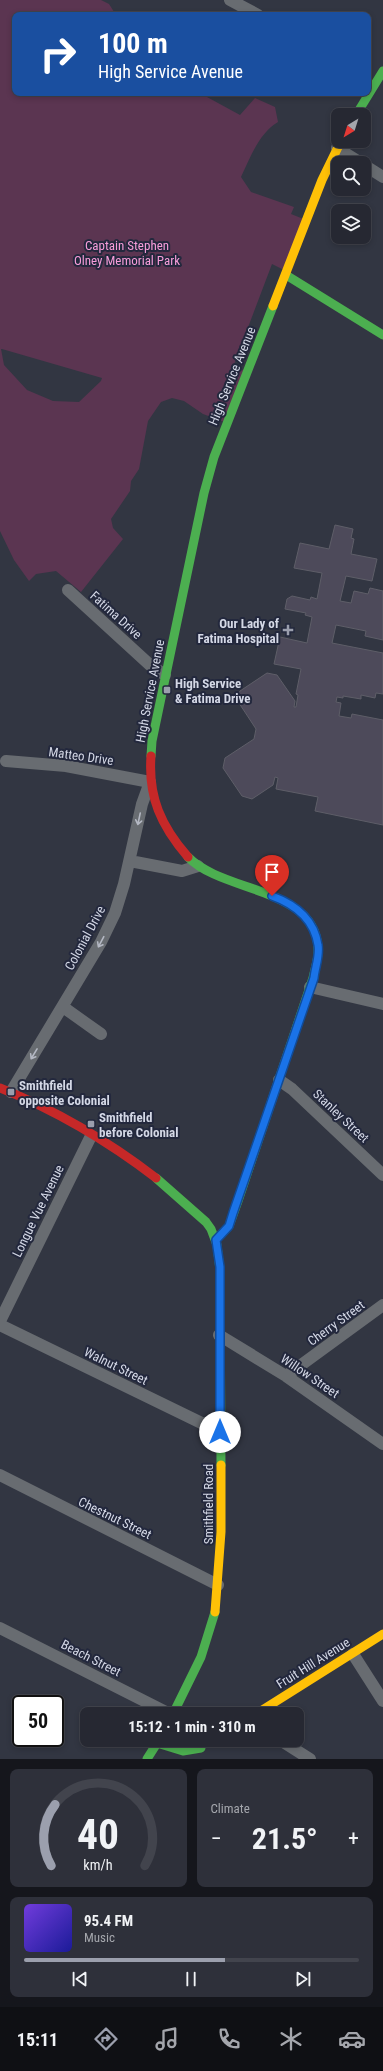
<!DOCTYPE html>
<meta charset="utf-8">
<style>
:root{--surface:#262832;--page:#2e303a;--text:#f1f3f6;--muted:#a4a6ac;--line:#42444d;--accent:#9b9fad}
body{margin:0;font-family:"Roboto Condensed",sans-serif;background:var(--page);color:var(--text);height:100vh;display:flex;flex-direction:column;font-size:15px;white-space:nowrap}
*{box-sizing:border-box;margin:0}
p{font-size:13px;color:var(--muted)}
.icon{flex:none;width:22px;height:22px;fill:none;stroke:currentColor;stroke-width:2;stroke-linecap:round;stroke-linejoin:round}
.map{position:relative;height:1759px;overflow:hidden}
.panel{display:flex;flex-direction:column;gap:10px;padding:10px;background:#15161c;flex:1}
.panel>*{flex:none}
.guide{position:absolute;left:12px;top:12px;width:359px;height:84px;border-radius:8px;box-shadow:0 2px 6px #0003,0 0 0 1px var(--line);background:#1a4fa0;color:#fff;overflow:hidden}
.needle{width:26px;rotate:218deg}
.tools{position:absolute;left:331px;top:108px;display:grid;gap:8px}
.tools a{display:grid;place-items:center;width:40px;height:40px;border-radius:8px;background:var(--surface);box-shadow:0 2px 6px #0003,0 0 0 1px var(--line);font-size:20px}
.speed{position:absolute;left:12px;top:1695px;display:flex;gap:8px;font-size:20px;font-weight:700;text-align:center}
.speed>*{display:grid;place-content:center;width:52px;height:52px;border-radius:50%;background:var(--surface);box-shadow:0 2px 6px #0003,0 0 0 1px var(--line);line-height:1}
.speed .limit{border:2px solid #111;border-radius:6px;background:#fff;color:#111}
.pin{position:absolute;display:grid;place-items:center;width:34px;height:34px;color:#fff;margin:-41px -17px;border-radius:50% 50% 50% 0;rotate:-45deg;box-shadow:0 0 4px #0007}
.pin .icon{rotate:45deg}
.me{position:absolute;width:44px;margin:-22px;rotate:0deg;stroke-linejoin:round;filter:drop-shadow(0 0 3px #0008)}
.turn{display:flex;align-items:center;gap:14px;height:84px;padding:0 20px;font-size:18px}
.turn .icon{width:52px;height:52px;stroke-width:2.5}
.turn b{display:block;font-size:28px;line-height:34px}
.big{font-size:30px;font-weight:700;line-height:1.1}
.panel .tile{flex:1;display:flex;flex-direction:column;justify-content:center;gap:6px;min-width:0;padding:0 14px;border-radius:8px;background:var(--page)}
.panel .dial{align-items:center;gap:0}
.dial svg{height:104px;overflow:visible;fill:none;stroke:var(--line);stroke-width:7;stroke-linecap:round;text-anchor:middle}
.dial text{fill:var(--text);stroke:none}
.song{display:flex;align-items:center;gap:12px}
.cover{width:48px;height:48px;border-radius:6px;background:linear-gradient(135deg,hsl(260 70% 55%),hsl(240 70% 35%))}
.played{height:4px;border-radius:2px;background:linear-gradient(90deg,var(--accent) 60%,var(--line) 60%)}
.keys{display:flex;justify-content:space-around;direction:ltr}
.heat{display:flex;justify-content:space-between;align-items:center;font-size:22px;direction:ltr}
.panel .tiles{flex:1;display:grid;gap:10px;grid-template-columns:1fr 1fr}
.tile:last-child{grid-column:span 2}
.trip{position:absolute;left:80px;top:1707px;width:224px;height:40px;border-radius:8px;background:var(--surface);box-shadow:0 2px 6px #0003,0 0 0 1px var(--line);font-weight:700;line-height:40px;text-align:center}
.dock{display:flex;height:64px;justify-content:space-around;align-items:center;background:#0f1014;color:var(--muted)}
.dock .icon{width:28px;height:28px}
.dock .selected{color:var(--accent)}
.dock b{font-size:18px;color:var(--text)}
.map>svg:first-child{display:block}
</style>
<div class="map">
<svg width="383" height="1759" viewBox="0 0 383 1759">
<rect width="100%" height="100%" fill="#323642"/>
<path fill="#5b3551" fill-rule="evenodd" d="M0,0H101L109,4L116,15H15V93H207V97L240,115L255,98L275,107L278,122C259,133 250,158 241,177L251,192L294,207L291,214L306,220L288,272L272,264L230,375L250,367L227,423L203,414L184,401L172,398L161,402L148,421L139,469L131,481L130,491L111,519L113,528L123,539L81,592L56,571L36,574L29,581L14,560L0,531ZM1,349H2L102,378L101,381L79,402L53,401L27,390L4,365Z"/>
<path fill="#4d4a5a" stroke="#5e5e68" d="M335,525L353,529L351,538L354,539L351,554L377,559L372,581L346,576L340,601L351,603L354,591L368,594L370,588L383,591V640L365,636L366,631L336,625L332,643L383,653V694L376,693L375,698L361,695V699L343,696V698L337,697L336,702L341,703L339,716L351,718L352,714L383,720V825L315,811L318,797L276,789L278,778L275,777L273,785L252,799L242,796L223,768L225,758L254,739L256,729L237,700L240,691L267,673L277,675L295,701L294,707H296L298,695L296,694L301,669L274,664L280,637L307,643L312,617L305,615L306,613L285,609L287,599L292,596L310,600L311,597L317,599L322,573L294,568L300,543L329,549Z"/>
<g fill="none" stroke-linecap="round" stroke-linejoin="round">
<path stroke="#686c71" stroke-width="12" d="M230,0L258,15
M337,148L361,163
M364,165L383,177
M68,590L150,665L165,675
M6,761L66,766L150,782L142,804L124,884L115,913L101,942L11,1092
M130,861L182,871L198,866
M310,987L383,1004
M63,1007L101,1034
M279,1080L292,1089L383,1175
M0,1321L91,1136
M0,1325L220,1432
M219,1335L286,1376L383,1444
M286,1376L383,1305
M0,1475L218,1585
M0,1628L170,1714
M353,1654L383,1701
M280,1740L310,1759"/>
<path stroke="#4caf50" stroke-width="9" d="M356,115L383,71
M286,275L383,335
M151,756L152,741L204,493L214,457L273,306
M188,857C223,893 315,887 318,948C319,958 315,968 313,978L238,1201L229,1226L216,1240
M156,1178L206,1222L211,1229L217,1245L220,1270L221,1465
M173,1714L201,1657L215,1612
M157,1743L183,1751L201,1748
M147,1759L159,1740"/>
<path stroke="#ffc107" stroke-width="9" d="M273,306L322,180L341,141
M215,1612L221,1532V1465
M256,1714L383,1634"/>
<path stroke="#c62828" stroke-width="9" d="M151,756C148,797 161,826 188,857
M0,1088C55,1110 109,1142 156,1178"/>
</g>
<defs><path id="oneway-shaft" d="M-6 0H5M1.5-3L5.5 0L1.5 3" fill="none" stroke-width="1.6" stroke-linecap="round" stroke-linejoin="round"/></defs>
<g stroke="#b4b8c3">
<use href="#oneway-shaft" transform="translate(139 819) rotate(102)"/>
<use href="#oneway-shaft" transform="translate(101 942) rotate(118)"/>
<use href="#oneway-shaft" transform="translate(34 1054) rotate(121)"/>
</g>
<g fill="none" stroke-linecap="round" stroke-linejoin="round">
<g stroke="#114b97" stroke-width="10">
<path id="route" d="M220,1432V1267L216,1240L229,1226L233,1213L314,978C315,968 320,955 318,945C314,919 294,904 272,896"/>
</g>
<use href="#route" stroke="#1a73e8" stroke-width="7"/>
</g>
<g fill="#9b9fad" stroke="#23283d" stroke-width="1.5">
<path d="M286 624h4v4h4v4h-4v4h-4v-4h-4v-4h4z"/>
<rect x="163" y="686" width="8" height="8" rx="2"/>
<rect x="7" y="1088" width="8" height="8" rx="2"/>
<rect x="87" y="1120" width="8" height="8" rx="2"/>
</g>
<g text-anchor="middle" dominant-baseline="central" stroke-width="4" stroke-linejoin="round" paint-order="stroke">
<g font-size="13" fill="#f79dda" stroke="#23283d">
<text x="127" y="245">Captain Stephen<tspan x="127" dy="15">Olney Memorial Park</tspan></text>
</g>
<g font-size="13" fill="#d4d8e6" stroke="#23283d">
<text transform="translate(232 376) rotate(-68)">High Service Avenue</text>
<text transform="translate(116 615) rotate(42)">Fatima Drive</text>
<text transform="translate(150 691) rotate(-79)">High Service Avenue</text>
<text transform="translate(81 756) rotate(8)">Matteo Drive</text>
<text transform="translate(85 938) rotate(-62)">Colonial Drive</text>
<text transform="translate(341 1116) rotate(43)">Stanley Street</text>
<text transform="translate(38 1211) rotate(-64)">Longue Vue Avenue</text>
<text transform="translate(336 1323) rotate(-36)">Cherry Street</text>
<text transform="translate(116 1366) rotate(26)">Walnut Street</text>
<text transform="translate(310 1376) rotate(34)">Willow Street</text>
<text transform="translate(208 1504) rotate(-90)">Smithfield Road</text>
<text transform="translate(115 1518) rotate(26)">Chestnut Street</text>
<text transform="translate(91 1658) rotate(27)">Beach Street</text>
<text transform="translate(313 1663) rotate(-32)">Fruit Hill Avenue</text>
</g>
<g font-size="13" font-weight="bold" fill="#d4d8e6" stroke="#23283d" text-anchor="start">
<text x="279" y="623" text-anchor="end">Our Lady of<tspan x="279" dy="15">Fatima Hospital</tspan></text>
<text x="175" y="683">High Service<tspan x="175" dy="15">&amp; Fatima Drive</tspan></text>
<text x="19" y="1085">Smithfield<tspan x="19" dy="15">opposite Colonial</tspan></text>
<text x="99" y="1117">Smithfield<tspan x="99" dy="15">before Colonial</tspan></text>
</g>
</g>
</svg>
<div class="tools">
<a><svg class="needle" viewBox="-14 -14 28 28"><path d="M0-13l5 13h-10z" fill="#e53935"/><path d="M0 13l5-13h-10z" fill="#a4a6ac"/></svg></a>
<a><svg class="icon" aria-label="search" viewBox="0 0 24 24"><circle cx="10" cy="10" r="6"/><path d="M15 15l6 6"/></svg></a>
<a><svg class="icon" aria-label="layers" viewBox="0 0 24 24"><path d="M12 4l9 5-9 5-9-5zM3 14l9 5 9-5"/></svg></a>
</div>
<div class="speed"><div class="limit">50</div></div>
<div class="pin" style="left:272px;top:896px;background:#d93025"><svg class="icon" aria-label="arrive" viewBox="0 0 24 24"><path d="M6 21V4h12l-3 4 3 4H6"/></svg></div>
<svg class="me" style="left:220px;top:1432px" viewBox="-20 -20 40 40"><circle r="19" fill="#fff"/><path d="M0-13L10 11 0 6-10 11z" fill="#1a73e8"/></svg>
<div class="trip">15:12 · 1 min · 310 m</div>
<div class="guide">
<div class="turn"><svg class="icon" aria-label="right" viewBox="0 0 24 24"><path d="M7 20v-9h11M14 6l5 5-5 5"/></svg><div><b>100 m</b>High Service Avenue</div></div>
</div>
</div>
<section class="panel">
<div class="tiles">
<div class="tile dial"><svg viewBox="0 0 100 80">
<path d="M14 69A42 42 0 1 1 86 69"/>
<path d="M14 69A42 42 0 0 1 17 22" stroke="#9b9fad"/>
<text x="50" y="56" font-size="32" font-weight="700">40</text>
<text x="50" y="72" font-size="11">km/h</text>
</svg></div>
<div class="tile"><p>Climate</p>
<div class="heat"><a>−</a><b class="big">21.5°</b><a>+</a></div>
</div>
<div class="tile">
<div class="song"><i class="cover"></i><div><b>95.4 FM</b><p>Music</p></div></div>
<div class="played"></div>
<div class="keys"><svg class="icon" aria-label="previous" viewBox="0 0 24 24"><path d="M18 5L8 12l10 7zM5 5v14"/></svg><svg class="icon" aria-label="pause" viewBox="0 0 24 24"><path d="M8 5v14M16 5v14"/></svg><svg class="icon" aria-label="next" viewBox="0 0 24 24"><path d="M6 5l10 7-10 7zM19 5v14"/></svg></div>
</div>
</div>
</section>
<nav class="dock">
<b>15:11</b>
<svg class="icon selected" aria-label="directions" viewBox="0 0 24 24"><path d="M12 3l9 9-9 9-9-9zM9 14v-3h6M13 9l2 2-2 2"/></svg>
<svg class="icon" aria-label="music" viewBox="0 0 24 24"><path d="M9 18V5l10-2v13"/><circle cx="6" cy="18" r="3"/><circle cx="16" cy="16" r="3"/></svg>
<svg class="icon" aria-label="phone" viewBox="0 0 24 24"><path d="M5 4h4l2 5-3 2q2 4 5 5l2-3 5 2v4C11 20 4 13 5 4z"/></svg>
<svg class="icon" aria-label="climate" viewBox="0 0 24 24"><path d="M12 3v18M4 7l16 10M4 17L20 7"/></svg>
<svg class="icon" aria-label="car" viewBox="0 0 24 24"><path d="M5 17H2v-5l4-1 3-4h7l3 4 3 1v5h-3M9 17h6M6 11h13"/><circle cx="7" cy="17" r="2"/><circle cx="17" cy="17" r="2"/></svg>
</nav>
